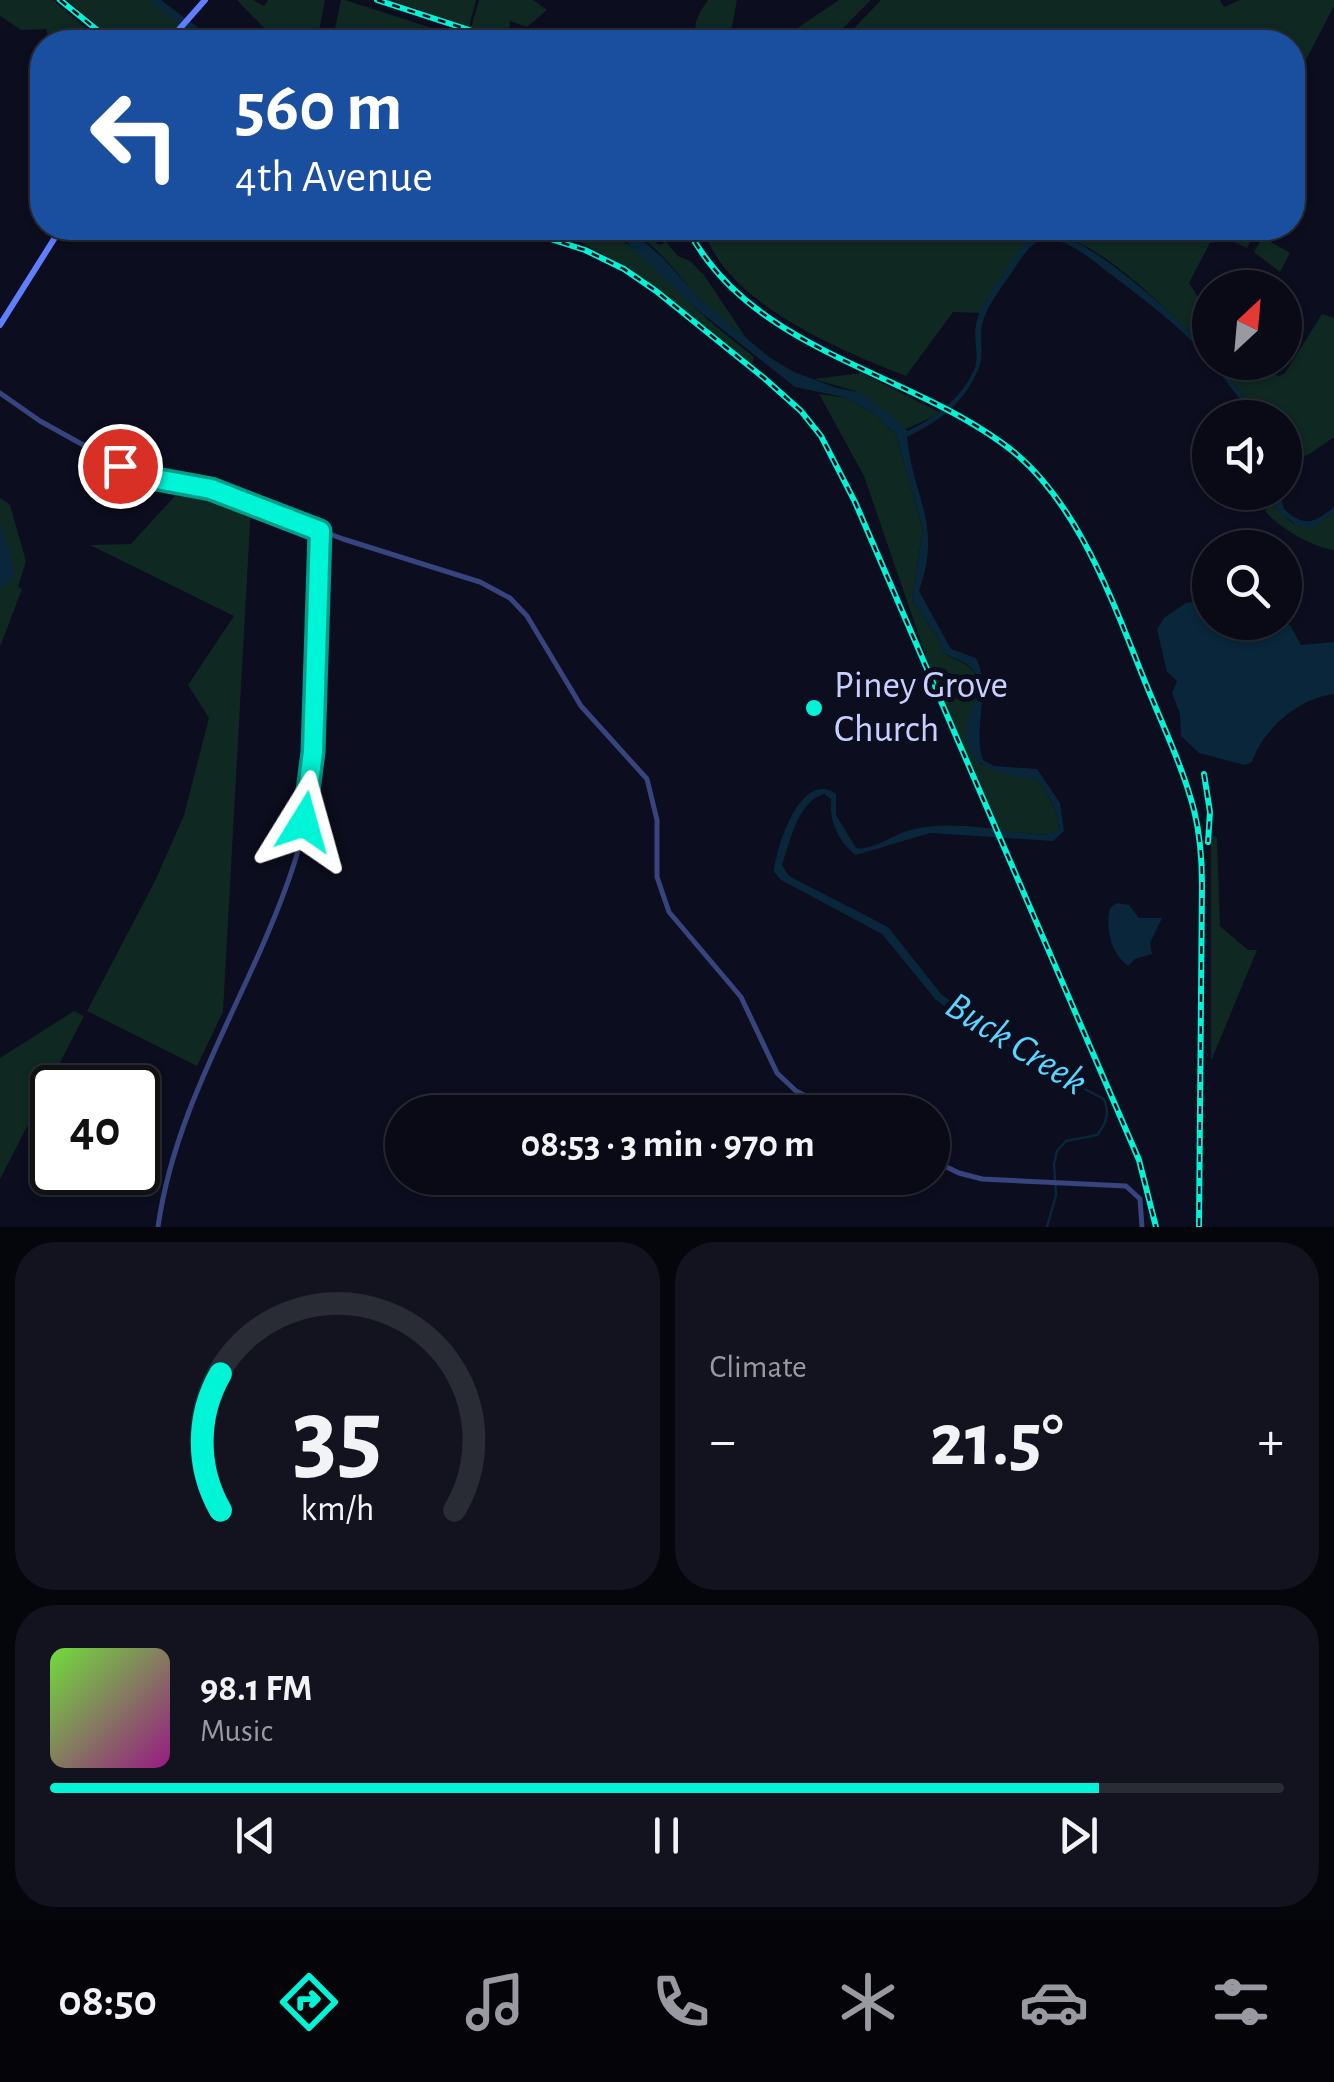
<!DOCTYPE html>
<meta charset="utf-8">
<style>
:root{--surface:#090a16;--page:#12131f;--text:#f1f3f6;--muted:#999aa1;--line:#292b35;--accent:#00f4d6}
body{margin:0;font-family:"Alegreya Sans",sans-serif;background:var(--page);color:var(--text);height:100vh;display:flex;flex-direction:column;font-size:38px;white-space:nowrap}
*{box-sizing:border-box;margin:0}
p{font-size:32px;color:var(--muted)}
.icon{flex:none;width:55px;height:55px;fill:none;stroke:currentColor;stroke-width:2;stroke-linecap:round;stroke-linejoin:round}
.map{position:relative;height:1227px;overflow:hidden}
.details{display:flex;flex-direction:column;gap:15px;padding:15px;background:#05060c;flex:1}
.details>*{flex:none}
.guide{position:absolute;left:30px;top:30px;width:1275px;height:210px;border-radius:40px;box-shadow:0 2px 8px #0004,0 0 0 2px var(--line);background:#1a4fa0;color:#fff;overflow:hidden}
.needle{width:65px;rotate:26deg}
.controls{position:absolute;left:1192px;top:270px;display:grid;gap:20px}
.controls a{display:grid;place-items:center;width:110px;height:110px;border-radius:50%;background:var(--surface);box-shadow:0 2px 8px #0004,0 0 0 2px var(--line);font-size:50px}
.speed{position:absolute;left:30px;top:1065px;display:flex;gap:20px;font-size:50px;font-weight:700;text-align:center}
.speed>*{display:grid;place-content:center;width:130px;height:130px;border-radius:50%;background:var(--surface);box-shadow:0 2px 8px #0004,0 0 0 2px var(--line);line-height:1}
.speed .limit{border:5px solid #111;border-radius:15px;background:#fff;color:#111}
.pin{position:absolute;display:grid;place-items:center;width:85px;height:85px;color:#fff;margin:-42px;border:5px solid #fff;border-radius:50%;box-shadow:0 2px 10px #0007}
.me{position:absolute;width:110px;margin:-55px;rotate:8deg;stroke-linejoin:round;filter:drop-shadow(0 0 8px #0008)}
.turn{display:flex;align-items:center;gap:35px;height:210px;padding:0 40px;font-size:45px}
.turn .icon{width:130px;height:130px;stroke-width:2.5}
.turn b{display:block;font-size:70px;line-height:85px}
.big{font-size:75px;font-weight:600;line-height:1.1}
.details .widget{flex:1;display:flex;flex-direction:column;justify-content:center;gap:15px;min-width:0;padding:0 35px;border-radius:40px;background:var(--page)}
.details .dial{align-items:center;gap:0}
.dial svg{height:260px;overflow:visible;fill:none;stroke:var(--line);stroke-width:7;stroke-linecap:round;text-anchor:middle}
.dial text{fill:var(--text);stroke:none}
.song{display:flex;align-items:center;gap:30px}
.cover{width:120px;height:120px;border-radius:15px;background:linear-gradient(135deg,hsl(100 70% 55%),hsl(310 70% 35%))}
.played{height:10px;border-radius:5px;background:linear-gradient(90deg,var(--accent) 85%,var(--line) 85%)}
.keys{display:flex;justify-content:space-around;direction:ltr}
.heat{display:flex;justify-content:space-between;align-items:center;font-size:55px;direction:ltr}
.details .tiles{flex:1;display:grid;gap:15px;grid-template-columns:1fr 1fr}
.widget:last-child{grid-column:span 2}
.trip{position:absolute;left:385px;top:1095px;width:565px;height:100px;border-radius:50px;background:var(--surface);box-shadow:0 2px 8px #0004,0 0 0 2px var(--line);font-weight:600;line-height:100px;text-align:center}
.dock{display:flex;height:160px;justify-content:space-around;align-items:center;background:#040409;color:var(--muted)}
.dock .icon{width:70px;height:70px}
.dock .active{color:var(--accent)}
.dock b{font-size:45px;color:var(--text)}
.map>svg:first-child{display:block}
</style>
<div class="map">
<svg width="1334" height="1227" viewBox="0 0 1334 1227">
<rect width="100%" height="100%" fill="#0c0d1e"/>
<path fill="#0f2821" d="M0,0H53L95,36L91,42L68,34L64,42H49L46,29L21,30L0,16Z
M67,0H150C166,15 186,25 198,42H157V35L147,28L136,42H118Z
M237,0H253L264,6L268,0H325L317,42H293L280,31H267Z
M341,0H345L438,30L430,41L332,42Z
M391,0H476L469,27Z
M479,0H533L547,10L527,27L510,21L509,31L533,42H517L471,28Z
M708,0H737L732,27L723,42H699C690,27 699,13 708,0Z
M839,0H871L829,42H777Z
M881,0H1220L1224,7L1240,0H1334V6L1293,85L1292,42H841Z
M576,228C628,227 659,274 694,307C713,325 734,341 754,357L752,364L635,272L575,239Z
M619,228H652L653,240L659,245L666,242L678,256L690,261L704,275L746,338C732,326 716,315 703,302C678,277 655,237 619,228Z
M701,228H1247L1257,230L1247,248L1229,240L1210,243L1189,283L1210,315V351C1172,316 1111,250 1061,236C1052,233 1040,237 1030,239L992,290L980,313L953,312L906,376C846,353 758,315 720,262C713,252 707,239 701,228Z
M1263,237L1290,253L1280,272L1254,252Z
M1322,314L1334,318V437L1308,455L1287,459L1285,418L1260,417L1218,363H1262L1269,372L1279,376L1285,373Z
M862,373L941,413L904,430L858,392L814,379Z
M819,394L848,398L873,413L896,435L923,529L912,600L938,638L943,653C959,662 971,663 979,681L930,668L864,476Z
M185,485L251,506L223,1012L197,1066L87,1011L156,879L184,815L209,718L188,685L234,616L90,545L131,544Z
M1274,492C1283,529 1306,536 1334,512V550C1310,546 1281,529 1265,511L1269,506L1268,493Z
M0,498L10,505L26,561L18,587L22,589L0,647Z
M932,673L978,685L974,703L980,764L1037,780C1047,793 1060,812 1058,830L1048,835L1001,831Z
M1211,834L1217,838L1220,926L1248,950H1257L1211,1061Z
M74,1011L84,1016L0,1179V1058Z"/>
<path fill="#09263a" d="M150,0H161L217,42H199C185,26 166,16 150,0Z
M598,228L631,230L663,258L703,302L769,357L794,372L837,388L858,392L890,414L907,431C934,419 961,399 974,370C980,356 973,339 976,324C980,305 994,286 1006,270C1014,258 1026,236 1043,233C1081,226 1183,324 1210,351V362C1184,328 1145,301 1112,275C1095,263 1061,230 1037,242C1025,249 1016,267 1008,278C998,292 986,308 982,325C979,340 985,356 978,370C963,405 939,421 907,437C913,499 943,523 919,591L951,649L976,658C992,691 972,725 983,760L994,766L1037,769L1060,803L1064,831L1053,841L930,833L856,855C838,842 829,820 831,799L824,794C798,801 790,842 782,865L789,876L888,927L941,994L974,1018L969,1024L936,1000L882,934L781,880L774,872C776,847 801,769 836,794V815L856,848C873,851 890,836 907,831C950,818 1003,832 1047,835L1058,829C1060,812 1047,793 1037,780C1009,774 966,772 966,733C966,722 973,707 976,695C977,687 980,681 975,673C968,661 954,659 943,653L938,638L912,600L923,529L896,435L873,413L848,398L795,387L694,307L624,240Z
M1211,362L1218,363L1260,417H1254Z
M1274,493H1280L1284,509C1304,528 1315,523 1334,507V512L1313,528L1296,525L1277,510Z
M0,523L10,551L15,577L0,588Z
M1210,598V622L1280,623L1290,625L1301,645L1334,642V694C1299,698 1263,729 1252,762L1245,765L1199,753L1181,736L1180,714L1172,693L1177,681L1167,672L1157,629L1164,618L1186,603Z
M1117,903L1129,905L1139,918H1162L1150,943L1152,954L1135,959L1128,966C1111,954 1105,928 1110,908Z"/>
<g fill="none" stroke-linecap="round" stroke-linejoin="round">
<path stroke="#09263a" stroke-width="2.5" d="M970,1020L1044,1068L1104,1099C1110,1113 1106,1124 1097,1135L1066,1141L1057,1151L1054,1164L1056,1195L1047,1227"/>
<path stroke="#37447d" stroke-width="5" d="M0,393L40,421L134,473L211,489L343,539L480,582L510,598L527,616L581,706L647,779L657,820V877L669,912L741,997L777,1073L796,1091L837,1112
M932,1160L959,1173L982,1179L1126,1186L1140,1199L1142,1227
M158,1227C176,1097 254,988 294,864C325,767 317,634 320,531"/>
<path stroke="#607fff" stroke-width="6" d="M168,42L205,0
M0,325L61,228"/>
<g stroke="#00f4d6" stroke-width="6">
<path id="rail" d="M60,0L112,42
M377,0L506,42
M516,228L585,250L624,269L656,291L764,378L801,411L821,436L855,502L1139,1160L1156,1227
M687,228C749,349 900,369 1002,443C1078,496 1114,606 1148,689C1164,728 1183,768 1194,810C1200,834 1202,859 1202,885L1199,1227
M1204,774L1210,812L1208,842"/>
</g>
<use href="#rail" stroke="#0c0d1e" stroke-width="2.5" stroke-dasharray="8" stroke-linecap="butt"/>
</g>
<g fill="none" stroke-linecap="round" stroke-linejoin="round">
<g stroke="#009f8b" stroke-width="25">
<path id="route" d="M120,466L151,478L211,489L320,531L313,752L304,822"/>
</g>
<use href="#route" stroke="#00f4d6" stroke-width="18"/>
</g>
<circle fill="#00f4d6" stroke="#0c0d1e" stroke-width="4" cx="814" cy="708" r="10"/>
<g text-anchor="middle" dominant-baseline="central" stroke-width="10" stroke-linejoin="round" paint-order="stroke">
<g font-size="38" fill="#c9cfff" stroke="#0c0d1e" text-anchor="start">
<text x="834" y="686">Piney Grove<tspan x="834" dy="44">Church</tspan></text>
</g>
<g font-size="40" font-style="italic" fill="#57d6ff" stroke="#0c0d1e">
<text transform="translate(1016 1044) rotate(32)">Buck Creek</text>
</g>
</g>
</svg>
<div class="controls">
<a><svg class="needle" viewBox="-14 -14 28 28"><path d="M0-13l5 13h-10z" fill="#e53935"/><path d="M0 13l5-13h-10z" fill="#999aa1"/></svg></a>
<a><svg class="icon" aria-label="sound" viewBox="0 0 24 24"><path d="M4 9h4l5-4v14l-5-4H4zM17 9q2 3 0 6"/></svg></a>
<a><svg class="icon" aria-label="search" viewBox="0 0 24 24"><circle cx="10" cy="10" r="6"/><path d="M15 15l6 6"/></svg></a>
</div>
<div class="speed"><div class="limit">40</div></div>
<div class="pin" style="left:120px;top:466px;background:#d93025"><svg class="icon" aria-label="arrive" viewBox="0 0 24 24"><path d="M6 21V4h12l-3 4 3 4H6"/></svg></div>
<svg class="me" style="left:304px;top:822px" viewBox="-20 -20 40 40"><path d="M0-17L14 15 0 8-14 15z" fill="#00f4d6" stroke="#fff" stroke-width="4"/></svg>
<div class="trip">08:53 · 3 min · 970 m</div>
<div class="guide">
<div class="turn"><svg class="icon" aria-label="left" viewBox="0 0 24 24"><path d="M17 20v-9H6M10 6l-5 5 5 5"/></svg><div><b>560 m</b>4th Avenue</div></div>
</div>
</div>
<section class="details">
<div class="tiles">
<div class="widget dial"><svg viewBox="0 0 100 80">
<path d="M14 69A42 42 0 1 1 86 69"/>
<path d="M14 69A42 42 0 0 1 14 27" stroke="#00f4d6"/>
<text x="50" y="56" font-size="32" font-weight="700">35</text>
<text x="50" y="72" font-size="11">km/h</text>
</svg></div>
<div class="widget"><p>Climate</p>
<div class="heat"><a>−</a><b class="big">21.5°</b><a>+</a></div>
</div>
<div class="widget">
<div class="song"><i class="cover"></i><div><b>98.1 FM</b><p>Music</p></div></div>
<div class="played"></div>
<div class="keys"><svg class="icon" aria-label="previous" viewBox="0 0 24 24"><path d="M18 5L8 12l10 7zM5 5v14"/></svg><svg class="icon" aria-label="pause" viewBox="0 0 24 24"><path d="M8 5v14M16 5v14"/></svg><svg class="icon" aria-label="next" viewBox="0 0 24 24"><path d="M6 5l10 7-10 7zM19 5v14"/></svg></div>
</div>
</div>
</section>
<nav class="dock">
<b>08:50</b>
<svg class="icon active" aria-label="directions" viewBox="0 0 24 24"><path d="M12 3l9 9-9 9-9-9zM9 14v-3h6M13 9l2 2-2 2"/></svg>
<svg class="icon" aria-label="music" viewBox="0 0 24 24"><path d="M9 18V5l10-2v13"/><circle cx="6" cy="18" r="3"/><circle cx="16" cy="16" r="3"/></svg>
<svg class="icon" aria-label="phone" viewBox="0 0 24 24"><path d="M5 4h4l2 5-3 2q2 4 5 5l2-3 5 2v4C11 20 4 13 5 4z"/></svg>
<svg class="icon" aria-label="climate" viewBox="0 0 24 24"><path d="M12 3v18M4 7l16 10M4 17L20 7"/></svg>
<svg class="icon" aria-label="car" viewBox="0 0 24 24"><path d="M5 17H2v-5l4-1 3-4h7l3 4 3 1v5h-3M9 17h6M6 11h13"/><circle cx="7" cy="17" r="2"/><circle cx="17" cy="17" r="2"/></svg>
<svg class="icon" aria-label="filters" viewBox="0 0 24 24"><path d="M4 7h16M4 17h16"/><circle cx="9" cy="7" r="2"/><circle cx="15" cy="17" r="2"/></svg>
</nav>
